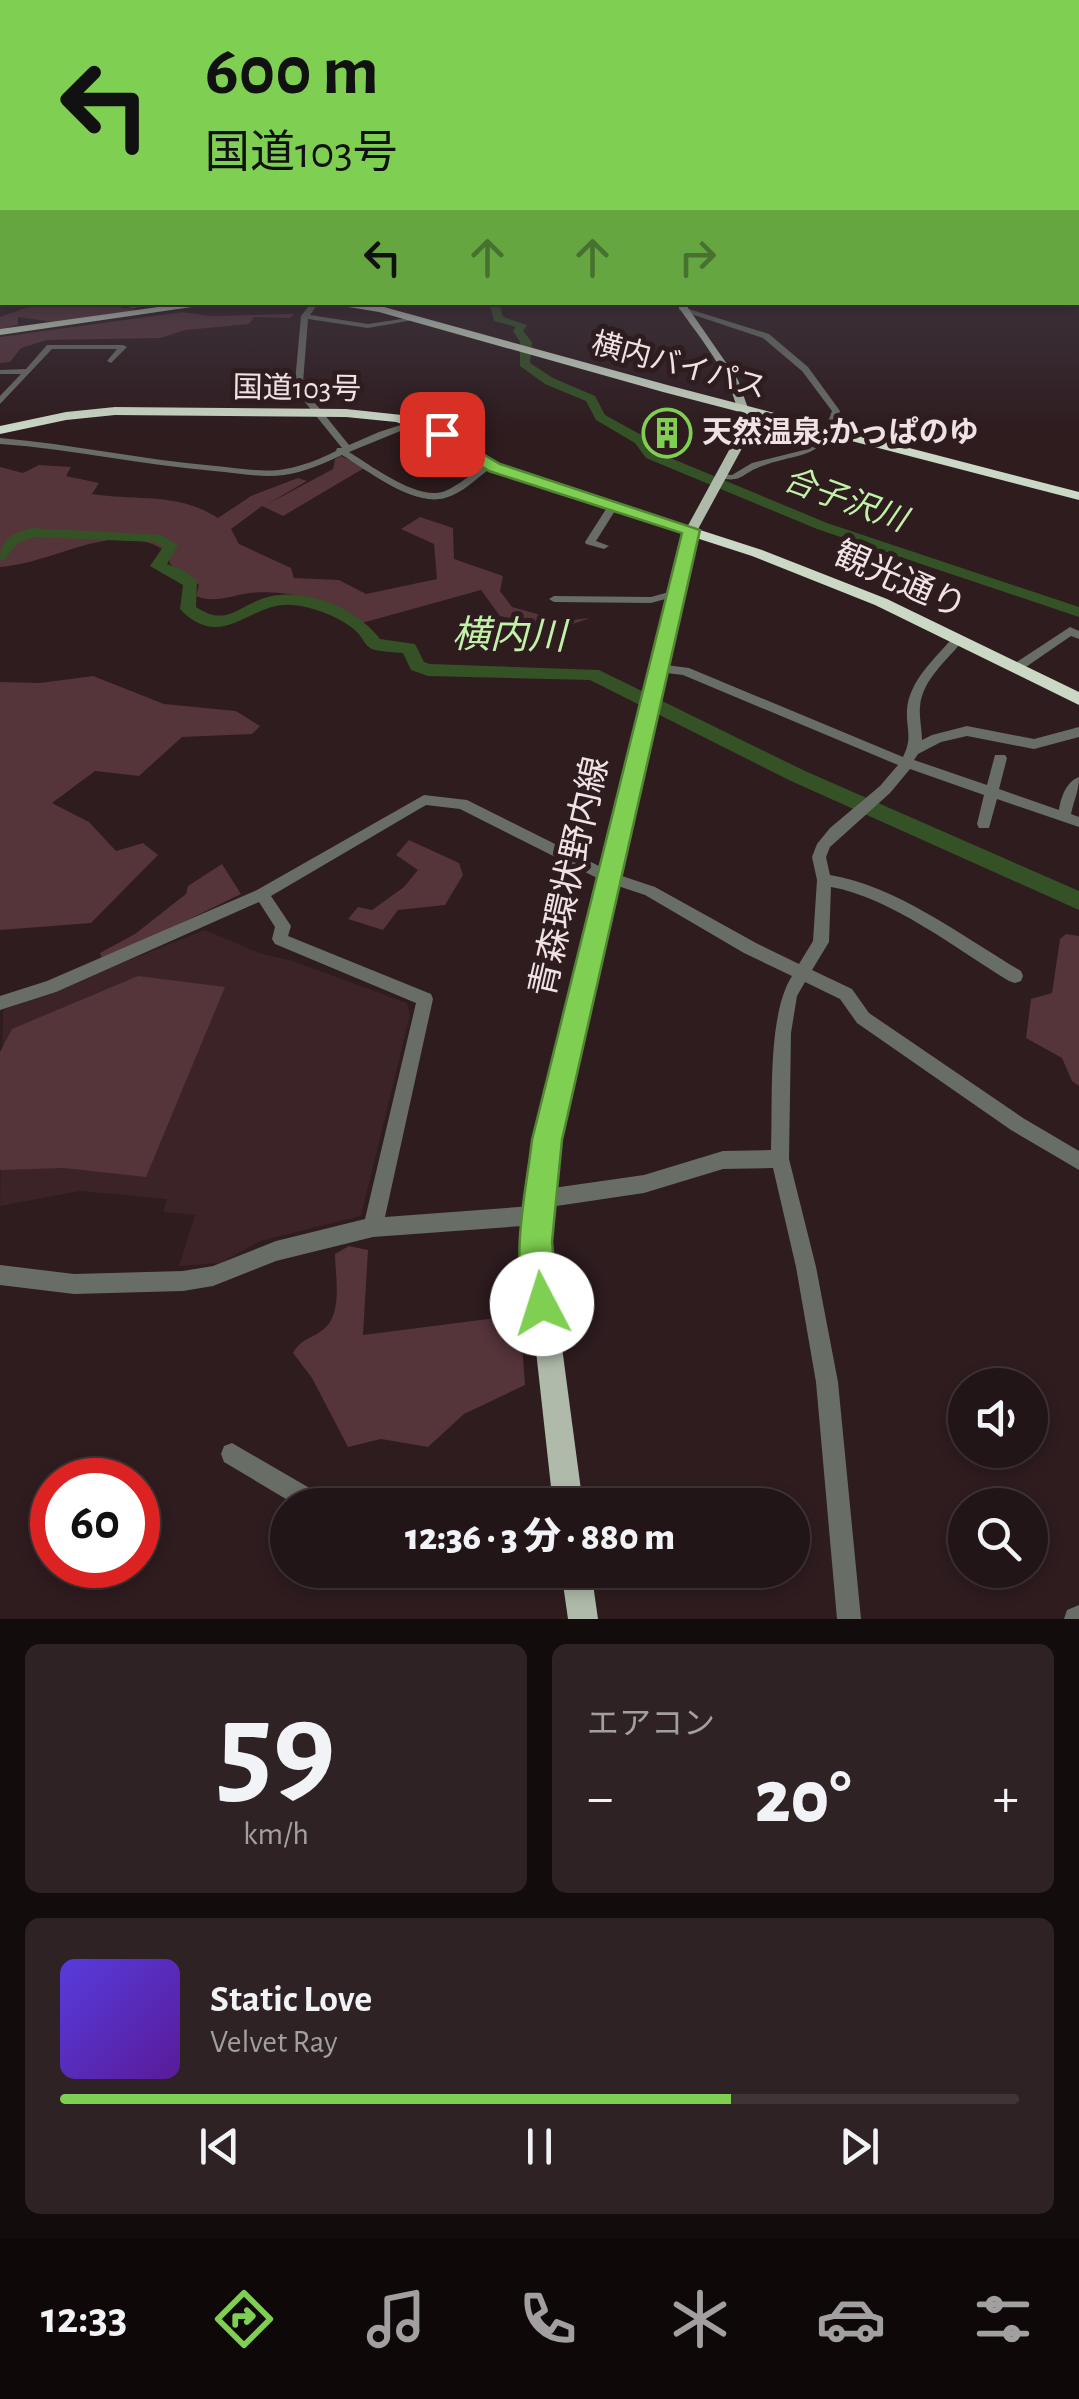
<!DOCTYPE html>
<html lang="ja">
<meta charset="utf-8">
<style>
:root{--surface:#221517;--page:#2e2224;--text:#f1f3f6;--muted:#a29fa1;--line:#3f3436;--accent:#7fd052}
body{margin:0;font-family:"Alegreya Sans","Noto Sans JP",sans-serif;background:var(--page);color:var(--text);height:100vh;display:flex;flex-direction:column;font-size:38px;white-space:nowrap}
*{box-sizing:border-box;margin:0}
p{font-size:32px;color:var(--muted)}
.icon{flex:none;width:55px;height:55px;fill:none;stroke:currentColor;stroke-width:2;stroke-linecap:round;stroke-linejoin:round}
.map{position:relative;height:1619px;overflow:hidden}
.details{display:flex;flex-direction:column;gap:25px;padding:25px;background:#130c0d;flex:1}
.details>*{flex:none}
.hud{position:absolute;left:0px;top:0px;width:1080px;height:305px;box-shadow:0 5px 15px #0003,0 0 0 2px var(--line);background:#7fd052;color:#111;overflow:hidden}
.buttons{position:absolute;left:948px;top:1368px;display:grid;gap:20px}
.buttons a{display:grid;place-items:center;width:100px;height:100px;border-radius:50%;background:var(--surface);box-shadow:0 5px 15px #0003,0 0 0 2px var(--line);font-size:50px}
.speed{position:absolute;left:30px;top:1458px;display:flex;gap:20px;font-size:50px;font-weight:700;text-align:center}
.speed>*{display:grid;place-content:center;width:130px;height:130px;border-radius:50%;background:var(--surface);box-shadow:0 5px 15px #0003,0 0 0 2px var(--line);line-height:1}
.speed .limit{border:15px solid #d22;background:#fff;color:#111}
.pin{position:absolute;display:grid;place-items:center;width:85px;height:85px;color:#fff;margin:-42px;border-radius:20px;box-shadow:0 5px 15px #0006}
.me{position:absolute;width:110px;margin:-55px;rotate:355deg;stroke-linejoin:round;filter:drop-shadow(0 0 8px #0008)}
.turn{display:flex;align-items:center;gap:35px;height:210px;padding:0 40px;font-size:45px}
.turn .icon{width:130px;height:130px;stroke-width:2.5}
.turn b{display:block;font-size:70px;line-height:85px}
.lanes{display:flex;align-items:center;height:95px;padding:0 40px;background:#0003;justify-content:center;gap:50px;direction:ltr}
.lanes .off{opacity:.35}
.big{font-size:75px;font-weight:800;line-height:1.1}
.details .card{flex:1;display:flex;flex-direction:column;justify-content:center;gap:15px;min-width:0;padding:0 35px;border-radius:15px;background:var(--page)}
.details .dial{align-items:center;gap:0}
.dial b{font-size:130px;line-height:1}
.song{display:flex;align-items:center;gap:30px}
.cover{width:120px;height:120px;border-radius:15px;background:linear-gradient(135deg,hsl(250 70% 55%),hsl(270 70% 35%))}
.played{height:10px;border-radius:5px;background:linear-gradient(90deg,var(--accent) 70%,var(--line) 70%)}
.keys{display:flex;justify-content:space-around;direction:ltr}
.heat{display:flex;justify-content:space-between;align-items:center;font-size:55px;direction:ltr}
.details .tiles{flex:1;display:grid;gap:25px;grid-template-columns:1fr 1fr}
.card:last-child{grid-column:span 2}
.trip{position:absolute;left:270px;top:1488px;width:540px;height:100px;border-radius:50px;background:var(--surface);box-shadow:0 5px 15px #0003,0 0 0 2px var(--line);font-weight:800;line-height:100px;text-align:center}
.dock{display:flex;height:160px;justify-content:space-around;align-items:center;background:#0e0809;color:var(--muted)}
.dock .icon{width:70px;height:70px}
.dock .current{color:var(--accent)}
.dock b{font-size:45px;color:var(--text)}
.map>svg:first-child{display:block}
</style>
<div class="map">
<svg width="1079" height="1619" viewBox="0 0 1079 1619">
<rect width="100%" height="100%" fill="#2e1c1f"/>
<path fill="#3c2327" d="M205,930L259,953L293,961L407,1003L410,1015L361,1216L260,1241L220,1263L179,1266L195,1215L163,1212L167,1199L80,1191L0,1206L3,1010Z"/>
<path fill="#55343a" d="M39,303H88L138,310L54,322L18,317V325L0,329V317Z
M183,312L210,316L294,314L290,318L254,317L249,324L185,330L160,338L47,340L21,348L10,362L0,363V337Z
M341,456L366,467L283,516L262,506L231,529L239,544L291,568L294,578L339,580L366,594L437,579L434,544L401,529L420,517L453,528L454,559L503,576L500,591L512,607L562,621L590,618L556,630L500,616L481,590L362,623C332,601 287,589 250,593C233,595 213,604 196,596L199,585L170,564L168,553C119,516 54,564 0,567V467L23,473L39,465L71,467L66,476L99,483L92,494C137,501 178,492 218,518L251,496L298,478L307,481L264,506L333,469L335,459Z
M93,676L164,704L236,711L260,726L252,734L182,737L139,776L95,771L52,803L89,822L116,851L143,843L158,855L91,923L0,930V682L40,683Z
M409,840L459,863L463,875L445,905L398,910L383,930L348,919L358,907L372,910L404,887L418,870L396,855Z
M222,864L241,894L103,961L100,953L135,934L186,894L188,886Z
M1066,934L1079,936V1086L1072,1081L1062,1058L1026,1038L1031,999L1052,993L1060,939Z
M138,976L225,987L146,1177L64,1168L0,1170V1052L12,1029Z
M349,1246L368,1250L363,1335L520,1315L525,1385L464,1414L428,1447L381,1439L348,1447L312,1378L293,1353C302,1337 313,1339 325,1328C343,1311 335,1276 335,1254Z"/>
<g fill="none" stroke-linecap="round" stroke-linejoin="round">
<path fill="#345225" fill-rule="evenodd" d="M489,302H499L503,317L527,325L523,331L532,342L530,363L553,378L595,396L605,415L645,437L656,452L827,523L1079,607V617L817,529L646,458L635,443L596,420L586,401L545,384L520,366V342L513,331L516,327L494,321Z
M32,528L162,535L178,545L167,564L185,571L197,581L196,607C228,628 237,605 268,597C307,587 357,609 380,639L415,644L424,662L430,664L599,670L805,771L1079,891V910L791,781L590,680L428,676L411,670L403,653C393,652 380,652 372,649C365,646 362,637 357,632C341,617 314,607 293,605C250,600 223,654 180,609L183,585L150,566L163,547L154,542L34,537L18,543L5,559L0,561C0,539 12,533 32,528Z"/>
</g>
<path fill="#622c38" d="M675,423L680,447L659,448L654,424Z"/>
<g fill="none" stroke-linecap="round" stroke-linejoin="round">
<path fill="#686d65" fill-rule="evenodd" d="M1078,205H1079V210L1078,209Z
M1078,222H1079V226H1078Z
M0,263H2V267H0Z
M96,302H170L133,308Z
M312,302H319L310,315L368,324L415,317L419,319L368,328L308,319L303,382L311,398L349,445L379,432L416,420L420,423L349,452C372,466 419,502 445,491C460,485 473,472 486,463H492V467C477,478 463,493 445,498C414,507 368,471 342,455C323,464 304,472 284,475C261,478 237,473 214,471C143,465 72,449 0,444V438C72,444 143,460 216,466C238,468 263,473 285,469C303,466 320,459 336,451L337,448H342L304,401L295,382L301,316Z
M679,306L769,334L808,367L840,411C823,461 804,451 762,466C740,474 744,483 718,478V474L732,475L752,463L804,450L825,430L832,411L802,371L763,338L679,310Z
M47,345H123L127,347L111,363L107,361L117,349H52L0,404V396L21,374H0V370L26,369Z
M613,503L618,506L596,541L609,546L604,549L586,544L585,542L608,506Z
M676,590L681,593L680,595L651,603L554,602L549,599L554,596L651,597Z
M1070,627L1079,631V639L1071,636L1020,671H1012L1010,668L1012,665Z
M958,635L964,639C948,660 922,679 920,707C919,718 922,729 922,740L932,735L967,726L1034,739L1079,727V737L1034,749L967,736L941,742L918,754L914,760L987,785L995,755H1005L1007,758L999,789L1059,810C1061,797 1066,782 1079,777C1079,791 1074,800 1071,814L1079,817V827L997,799L989,828H979L977,824L984,795L910,769L890,793L830,847L826,857L830,875C897,886 963,937 1021,971L1023,976L1021,981L1015,983L1009,981C958,950 890,897 831,887L829,942L812,970L852,989L869,1013L1023,1118L1079,1151V1170L1011,1130L857,1023L840,999L805,982L797,996L791,1033L789,1159L816,1267L838,1382L861,1619H837L816,1382L796,1267L773,1168L723,1169L644,1193L543,1208L547,1215L544,1222L537,1225L373,1237L276,1261L213,1286L183,1291L74,1294L0,1285V1265L74,1274L183,1271L213,1266L276,1241L365,1219L416,1003L275,944L272,939L275,927L259,902L56,992L0,1010V996L47,981L257,890L424,795L467,800L613,873L655,887L756,943L799,964L813,941L817,880L812,857L817,844L830,828L880,786L898,765L683,675L658,672L652,668L658,664L689,668L903,757C913,737 906,730 907,710C909,680 936,658 954,636ZM426,805L460,809L603,881L645,895L744,953L792,976C767,1015 773,1102 771,1150L723,1151L644,1175L539,1190L532,1192L530,1199L533,1206L385,1217L433,999L431,994L288,936L291,926L271,896Z
M232,1443L325,1497L328,1505H296L224,1462L221,1454L224,1446Z
M448,1570H508L504,1578C490,1584 466,1584 452,1578Z
M1079,1605V1619H1064L1067,1610Z"/>
<path fill="#afbaaa" fill-rule="evenodd" d="M675,302H684L738,380L750,414L752,430L697,531L553,1172L548,1242L583,1505H553L524,1242L529,1172L685,531L740,430C738,380 702,342 675,302Z
M561,1570H591L598,1619H568Z"/>
<path fill="#cbd8c5" fill-rule="evenodd" d="M194,302H226L0,335V329Z
M318,302L384,307L671,386L1079,492V500L663,392L379,312Z
M115,407L346,409L402,415L439,427L499,465L762,550L887,599L1079,692V705L875,605L752,556L489,471L429,433L396,422L346,417L115,415L66,420L0,434V426L66,412Z"/>
</g>
<linearGradient id="sky" x2="0" y2="1"><stop stop-color="#190f11"/><stop offset="0.47" stop-color="#46404d"/><stop offset="1" stop-color="#46404d" stop-opacity="0"/></linearGradient>
<rect width="1079" height="431" fill="url(#sky)"/>
<path fill="#7fd052" stroke="#538735" stroke-width="2.5" d="M442,430L500,464L700,530L562,1140L552,1242L558,1304L553,1316L542,1320L530,1316C508,1263 526,1194 532,1140L682,533L489,471L437,437V431Z"/>
<defs>
<g id="building-ring" transform="scale(2.5)"><circle r="9.5" fill="#2e1c1f" stroke="#7fd052" stroke-width="1.5"/><path d="M-4-6H4V6H1V3H-1V6H-4ZM-2.5-4.3h1.7v1.8h-1.7ZM.8-4.3h1.7v1.8H.8ZM-2.5-1h1.7V.8h-1.7ZM.8-1h1.7V.8H.8Z" fill="#7fd052"/></g>
</defs>
<g fill-rule="evenodd">
<use href="#building-ring" x="667" y="433"/>
</g>
<g text-anchor="middle" dominant-baseline="central" stroke-width="10" stroke-linejoin="round" paint-order="stroke">
<g font-size="30" fill="#efe2e4" stroke="#2e1c1f">
<text transform="translate(679 366) rotate(15)">横内バイパス</text>
<text transform="translate(297 389) rotate(1)">国道103号</text>
</g>
<g font-size="30" font-weight="bold" fill="#efe2e4" stroke="#2e1c1f" text-anchor="start">
<text x="702" y="433">天然温泉;かっぱのゆ</text>
</g>
<g font-size="32" font-style="italic" fill="#c0f2a9" stroke="#2e1c1f">
<text transform="translate(845 500) rotate(20)">合子沢川</text>
</g>
<g font-size="35" fill="#efe2e4" stroke="#2e1c1f">
<text transform="translate(900 581) rotate(24)">観光通り</text>
<text transform="translate(570 877) rotate(-77)">青森環状野内線</text>
</g>
<g font-size="38" font-style="italic" fill="#c0f2a9" stroke="#2e1c1f">
<text transform="translate(509 637) rotate(1)">横内川</text>
</g>
</g>
</svg>
<div class="buttons">
<a><svg class="icon" aria-label="sound" viewBox="0 0 24 24"><path d="M4 9h4l5-4v14l-5-4H4zM17 9q2 3 0 6"/></svg></a>
<a><svg class="icon" aria-label="search" viewBox="0 0 24 24"><circle cx="10" cy="10" r="6"/><path d="M15 15l6 6"/></svg></a>
</div>
<div class="speed"><div class="limit">60</div></div>
<div class="pin" style="left:442px;top:434px;background:#d93025"><svg class="icon" aria-label="arrive" viewBox="0 0 24 24"><path d="M6 21V4h12l-3 4 3 4H6"/></svg></div>
<svg class="me" style="left:542px;top:1304px" viewBox="-20 -20 40 40"><circle r="19" fill="#fff"/><path d="M0-13L10 11 0 6-10 11z" fill="#7fd052"/></svg>
<div class="trip">12:36 · 3 分 · 880 m</div>
<div class="hud">
<div class="turn"><svg class="icon" aria-label="left" viewBox="0 0 24 24"><path d="M17 20v-9H6M10 6l-5 5 5 5"/></svg><div><b>600 m</b>国道103号</div></div>
<div class="lanes"><svg class="icon" aria-label="left" viewBox="0 0 24 24"><path d="M17 20v-9H6M10 6l-5 5 5 5"/></svg><svg class="icon off" aria-label="ahead" viewBox="0 0 24 24"><path d="M12 20V5M6 11l6-6 6 6"/></svg><svg class="icon off" aria-label="ahead" viewBox="0 0 24 24"><path d="M12 20V5M6 11l6-6 6 6"/></svg><svg class="icon off" aria-label="right" viewBox="0 0 24 24"><path d="M7 20v-9h11M14 6l5 5-5 5"/></svg></div>
</div>
</div>
<section class="details">
<div class="tiles">
<div class="card dial"><b>59</b><p>km/h</p></div>
<div class="card"><p>エアコン</p>
<div class="heat"><a>−</a><b class="big">20°</b><a>+</a></div>
</div>
<div class="card">
<div class="song"><i class="cover"></i><div><b>Static Love</b><p>Velvet Ray</p></div></div>
<div class="played"></div>
<div class="keys"><svg class="icon" aria-label="previous" viewBox="0 0 24 24"><path d="M18 5L8 12l10 7zM5 5v14"/></svg><svg class="icon" aria-label="pause" viewBox="0 0 24 24"><path d="M8 5v14M16 5v14"/></svg><svg class="icon" aria-label="next" viewBox="0 0 24 24"><path d="M6 5l10 7-10 7zM19 5v14"/></svg></div>
</div>
</div>
</section>
<nav class="dock">
<b>12:33</b>
<svg class="icon current" aria-label="directions" viewBox="0 0 24 24"><path d="M12 3l9 9-9 9-9-9zM9 14v-3h6M13 9l2 2-2 2"/></svg>
<svg class="icon" aria-label="music" viewBox="0 0 24 24"><path d="M9 18V5l10-2v13"/><circle cx="6" cy="18" r="3"/><circle cx="16" cy="16" r="3"/></svg>
<svg class="icon" aria-label="phone" viewBox="0 0 24 24"><path d="M5 4h4l2 5-3 2q2 4 5 5l2-3 5 2v4C11 20 4 13 5 4z"/></svg>
<svg class="icon" aria-label="climate" viewBox="0 0 24 24"><path d="M12 3v18M4 7l16 10M4 17L20 7"/></svg>
<svg class="icon" aria-label="car" viewBox="0 0 24 24"><path d="M5 17H2v-5l4-1 3-4h7l3 4 3 1v5h-3M9 17h6M6 11h13"/><circle cx="7" cy="17" r="2"/><circle cx="17" cy="17" r="2"/></svg>
<svg class="icon" aria-label="filters" viewBox="0 0 24 24"><path d="M4 7h16M4 17h16"/><circle cx="9" cy="7" r="2"/><circle cx="15" cy="17" r="2"/></svg>
</nav>
